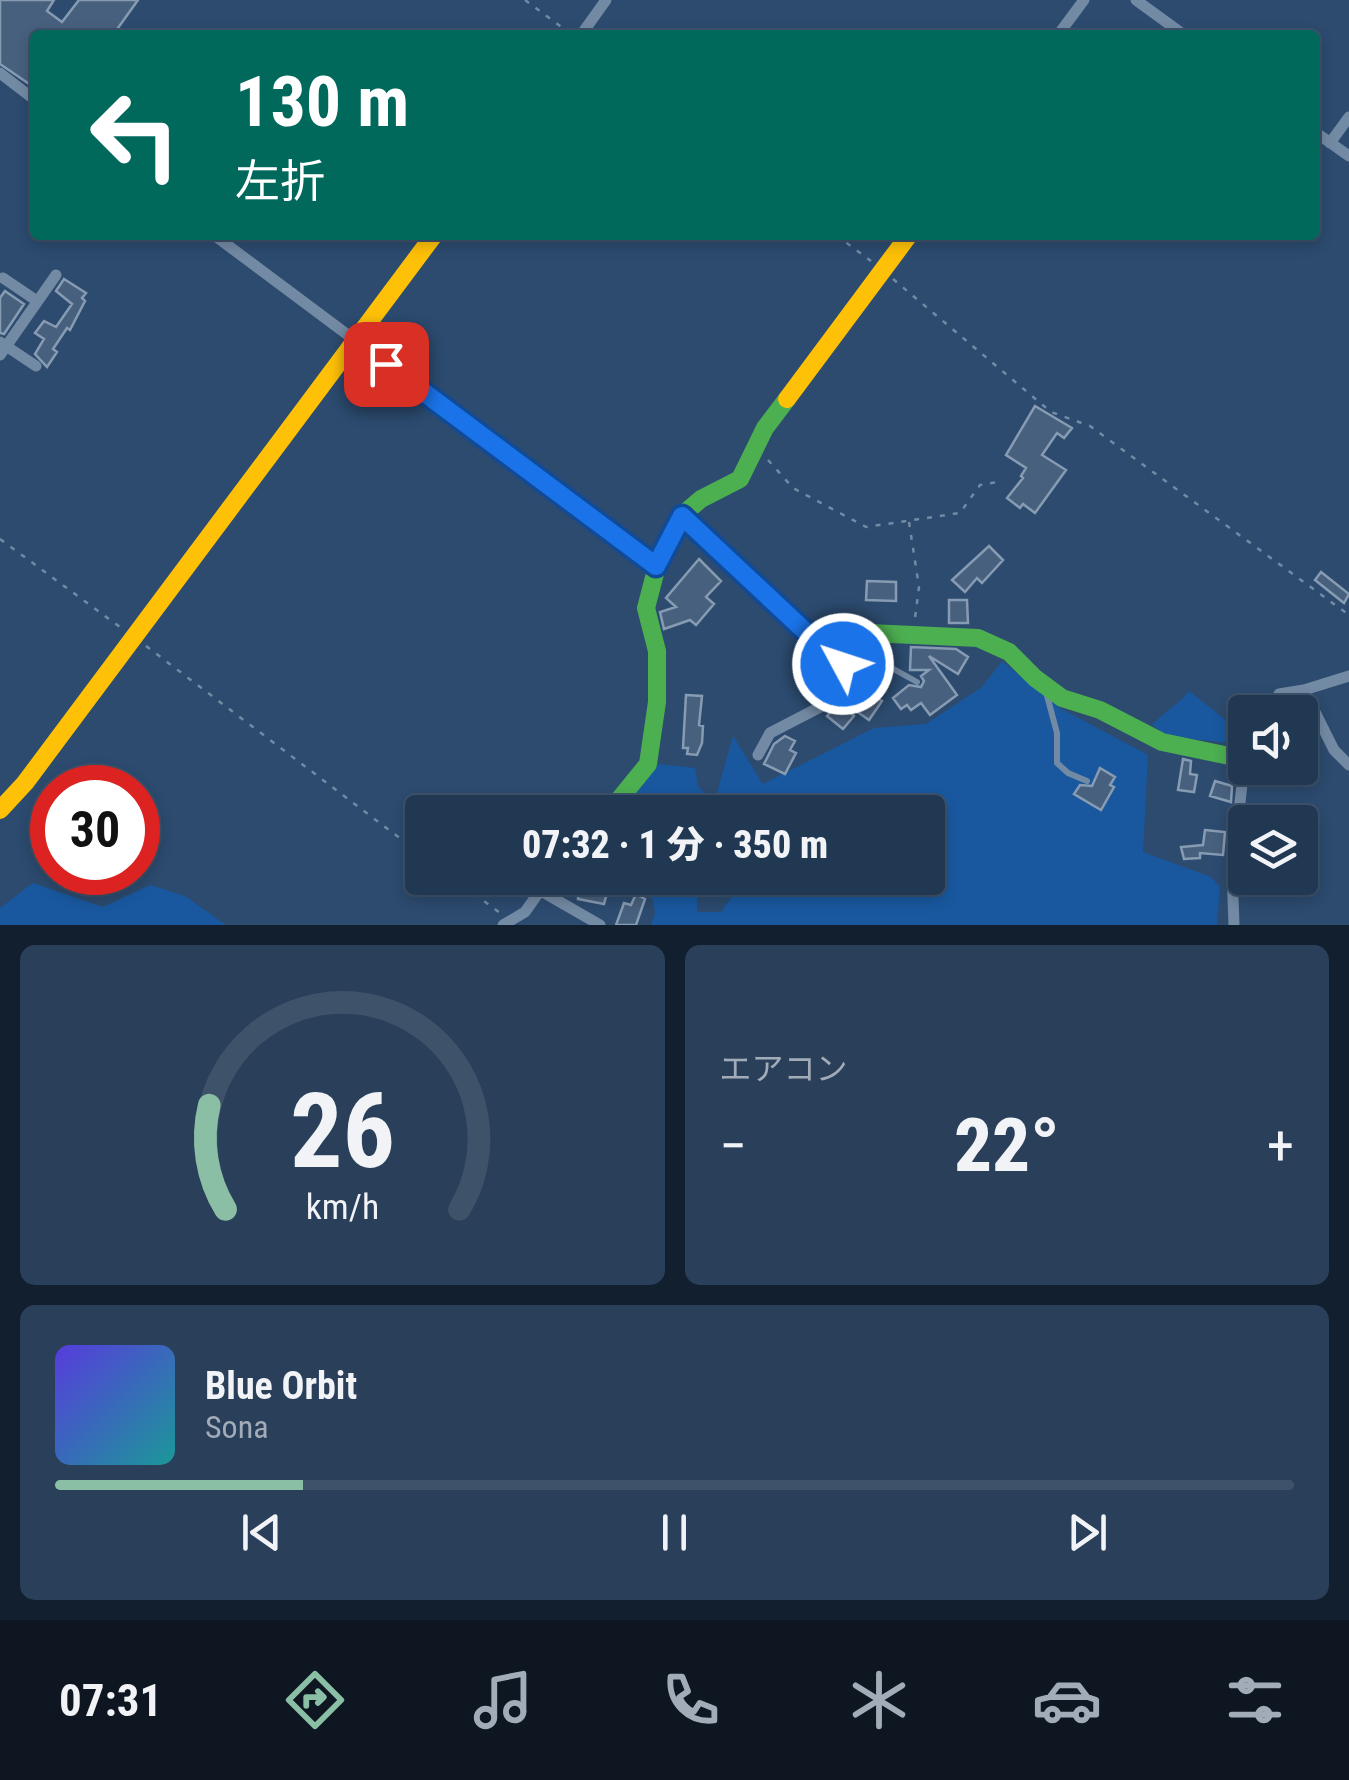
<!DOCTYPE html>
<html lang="ja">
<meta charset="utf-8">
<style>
:root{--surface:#213853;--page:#293f5a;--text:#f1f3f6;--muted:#a2acb8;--line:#3e526a;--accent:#8abfa5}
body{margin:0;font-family:"Roboto Condensed","Noto Sans JP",sans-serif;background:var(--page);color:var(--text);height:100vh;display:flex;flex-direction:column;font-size:38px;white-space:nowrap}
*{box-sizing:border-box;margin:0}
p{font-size:32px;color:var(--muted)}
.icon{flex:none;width:55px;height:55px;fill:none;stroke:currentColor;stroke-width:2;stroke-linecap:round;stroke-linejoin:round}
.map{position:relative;height:925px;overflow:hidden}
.side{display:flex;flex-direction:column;gap:20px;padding:20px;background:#121f2e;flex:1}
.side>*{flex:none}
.hud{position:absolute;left:30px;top:30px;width:1290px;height:210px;border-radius:10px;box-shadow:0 5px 15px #0003,0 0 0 2px var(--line);background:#00695c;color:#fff;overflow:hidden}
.tools{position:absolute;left:1228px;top:695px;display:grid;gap:20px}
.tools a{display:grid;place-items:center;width:90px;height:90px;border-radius:10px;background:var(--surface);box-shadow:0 5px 15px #0003,0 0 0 2px var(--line);font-size:50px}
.speed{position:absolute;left:30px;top:765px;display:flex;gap:20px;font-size:50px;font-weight:700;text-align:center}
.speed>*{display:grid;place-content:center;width:130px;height:130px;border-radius:50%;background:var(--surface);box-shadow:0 5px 15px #0003,0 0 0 2px var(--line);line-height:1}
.speed .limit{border:15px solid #d22;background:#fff;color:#111}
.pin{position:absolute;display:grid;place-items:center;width:85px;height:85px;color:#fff;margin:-42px;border-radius:20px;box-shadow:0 5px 15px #0006}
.me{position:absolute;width:110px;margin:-55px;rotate:310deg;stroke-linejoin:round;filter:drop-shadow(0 0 8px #0008)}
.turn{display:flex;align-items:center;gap:35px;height:210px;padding:0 40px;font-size:45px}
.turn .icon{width:130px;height:130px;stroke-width:2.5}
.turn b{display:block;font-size:70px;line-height:85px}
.big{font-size:75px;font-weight:800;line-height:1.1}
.side .widget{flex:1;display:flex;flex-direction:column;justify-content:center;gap:15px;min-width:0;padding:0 35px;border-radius:15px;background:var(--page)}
.side .dial{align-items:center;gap:0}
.dial svg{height:260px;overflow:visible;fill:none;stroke:var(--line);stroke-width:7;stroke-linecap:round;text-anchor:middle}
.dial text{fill:var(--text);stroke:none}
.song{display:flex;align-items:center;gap:30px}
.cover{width:120px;height:120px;border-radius:15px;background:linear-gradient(135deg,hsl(250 70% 55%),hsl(180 70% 35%))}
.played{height:10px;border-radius:5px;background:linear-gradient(90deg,var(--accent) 20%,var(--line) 20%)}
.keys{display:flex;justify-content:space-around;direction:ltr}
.heat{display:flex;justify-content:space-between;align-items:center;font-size:55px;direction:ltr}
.side .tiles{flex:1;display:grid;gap:20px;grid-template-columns:1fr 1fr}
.widget:last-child{grid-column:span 2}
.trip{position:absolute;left:405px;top:795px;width:540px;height:100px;border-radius:10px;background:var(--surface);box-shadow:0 5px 15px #0003,0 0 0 2px var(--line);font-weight:800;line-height:100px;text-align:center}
.dock{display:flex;height:160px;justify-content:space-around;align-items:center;background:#0d1621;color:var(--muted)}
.dock .icon{width:70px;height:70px}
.dock .on{color:var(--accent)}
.dock b{font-size:45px;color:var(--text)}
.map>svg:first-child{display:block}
</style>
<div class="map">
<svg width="1349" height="925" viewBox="0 0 1349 925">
<rect width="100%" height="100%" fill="#2c4b6f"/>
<path fill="#19589f" d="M1002,661L1060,708L1148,755L1143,852L1211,877L1220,887L1217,925H651L655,913L653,899L626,881L630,878H697V912H721L745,878H928V812H731L716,796L733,736L763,784L874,728L926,724L982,687Z
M1189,691L1237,729L1243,744L1169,737L1152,725C1164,712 1178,705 1189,691Z
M658,764L695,768L698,786L722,812H620Z
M33,883L103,907L150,885L185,896L226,925H0V908Z"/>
<path fill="#47607e" stroke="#879bb2" stroke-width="2.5" d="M0,0H54L47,11L62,22L79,0H138L113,35H35V88L0,64Z
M64,279L86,293L82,298L85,301L70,330L67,328L53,349L57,352L47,367L35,354L44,339L35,333L44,321L56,327L72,304L56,291Z
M5,291L24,304L4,334L0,333V298Z
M1035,406L1072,428L1064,438L1057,433L1042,455L1066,470L1035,513L1023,504L1020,508L1007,498L1023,478L1021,476L1026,468L1006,455Z
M989,546L1003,560L982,583L977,578L965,592L952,580Z
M699,559L721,581L706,597L714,604L696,625L690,620L664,629L660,612L676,607L666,598Z
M1321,572L1349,594L1344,603L1315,580Z
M867,581L896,582V601L866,600Z
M949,600H967L968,623H949Z
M911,647L956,649L968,657L958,674L929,656L957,695L930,715L921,703L911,710L907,705L901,709L893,698L909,685L921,687L924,681L921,676L929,670H910Z
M869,692L882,701L869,720L856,711Z
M686,695L702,696L699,725L703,726L702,743L697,755L687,754L688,748H683Z
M839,703L854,716L843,729L827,716Z
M785,736L795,741L790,750L796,753L785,774L764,764L774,744Z
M1183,759L1191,761L1190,774L1197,775L1194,792L1178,790Z
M1100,768L1115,777L1110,785L1114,787L1101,810L1074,794L1080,785L1092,786Z
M1215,781L1232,786L1231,802L1210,796Z
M1205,830L1225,832L1223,855L1200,853V858L1184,859L1181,847L1203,845Z
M580,879L609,885L604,904L578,899Z
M636,894L645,899L636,925H616L624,903L631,905Z"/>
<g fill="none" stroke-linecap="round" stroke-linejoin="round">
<path stroke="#738aa4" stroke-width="2.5" stroke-dasharray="5 8" stroke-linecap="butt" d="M525,0L571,34
M836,235L871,261
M893,279L1051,412L1090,426L1349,615
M768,460L793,488L866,527L960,513L980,485L1003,481
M909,522L919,587L915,618
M0,539L124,630
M146,646L422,855
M453,878L500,913"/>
<path stroke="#738aa4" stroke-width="6" d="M852,646L917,682
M1046,692L1057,733V763L1068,773L1087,781"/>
<path stroke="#738aa4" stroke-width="11" d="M1136,0L1184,35
M581,35L606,0
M1058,35L1084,0
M0,73L35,100
M1315,132L1349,156
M1330,143L1349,117
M214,235L657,566
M3,278L37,301
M0,342L36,366
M0,355L56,275
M1304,690L1334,750L1349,765
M1270,712L1279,694L1304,690L1349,676
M758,755L770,733L824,705L835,689L843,663L832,650
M541,891L600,925
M503,925L525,912L549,878
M1234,925L1232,871L1245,759"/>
<path stroke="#4caf50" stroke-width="18" d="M681,516L823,648L832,650L870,633L978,638L1009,652L1035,678L1062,698L1100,710L1162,742L1244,759
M609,812L648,764L657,702V651L646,608L657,566L681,516L701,499L740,479L765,428L787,399"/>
<path stroke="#ffc107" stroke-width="18" d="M787,399L909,235
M0,810L25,783L434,235"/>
</g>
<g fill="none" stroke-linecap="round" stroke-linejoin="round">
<g stroke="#114b97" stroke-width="25">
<path id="route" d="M386,364L656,566L682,516L823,648L832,650L843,664"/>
</g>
<use href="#route" stroke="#1a73e8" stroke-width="18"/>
</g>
</svg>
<div class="tools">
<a><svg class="icon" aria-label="sound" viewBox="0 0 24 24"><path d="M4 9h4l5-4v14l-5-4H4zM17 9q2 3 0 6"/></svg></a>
<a><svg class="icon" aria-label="layers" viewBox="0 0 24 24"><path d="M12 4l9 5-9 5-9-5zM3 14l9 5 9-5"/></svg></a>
</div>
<div class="speed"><div class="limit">30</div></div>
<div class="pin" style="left:386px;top:364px;background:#d93025"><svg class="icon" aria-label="arrive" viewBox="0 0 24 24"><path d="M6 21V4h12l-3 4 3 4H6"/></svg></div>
<svg class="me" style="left:843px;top:664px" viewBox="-20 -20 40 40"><circle r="17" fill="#1a73e8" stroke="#fff" stroke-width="3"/><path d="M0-11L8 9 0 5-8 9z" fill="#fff"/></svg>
<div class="trip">07:32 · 1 分 · 350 m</div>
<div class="hud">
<div class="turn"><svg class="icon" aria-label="left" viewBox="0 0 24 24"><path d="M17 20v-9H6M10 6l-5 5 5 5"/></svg><div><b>130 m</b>左折</div></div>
</div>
</div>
<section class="side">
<div class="tiles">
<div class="widget dial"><svg viewBox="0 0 100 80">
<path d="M14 69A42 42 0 1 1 86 69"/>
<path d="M14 69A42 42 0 0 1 9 37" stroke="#8abfa5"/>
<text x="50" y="56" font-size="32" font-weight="700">26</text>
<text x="50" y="72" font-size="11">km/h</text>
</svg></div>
<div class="widget"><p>エアコン</p>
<div class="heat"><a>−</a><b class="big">22°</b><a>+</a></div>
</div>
<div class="widget">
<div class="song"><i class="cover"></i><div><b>Blue Orbit</b><p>Sona</p></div></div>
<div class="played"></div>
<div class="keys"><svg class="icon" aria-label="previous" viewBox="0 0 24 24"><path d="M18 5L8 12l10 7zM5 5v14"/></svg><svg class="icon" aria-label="pause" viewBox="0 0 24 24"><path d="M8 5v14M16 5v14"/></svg><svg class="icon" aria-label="next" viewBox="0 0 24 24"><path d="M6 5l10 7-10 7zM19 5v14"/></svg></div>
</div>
</div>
</section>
<nav class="dock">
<b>07:31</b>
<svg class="icon on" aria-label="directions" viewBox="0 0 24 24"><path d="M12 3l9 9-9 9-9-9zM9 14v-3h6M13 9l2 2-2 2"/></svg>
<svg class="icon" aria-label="music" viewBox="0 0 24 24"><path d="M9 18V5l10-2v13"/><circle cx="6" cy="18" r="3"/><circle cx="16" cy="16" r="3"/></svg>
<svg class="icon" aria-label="phone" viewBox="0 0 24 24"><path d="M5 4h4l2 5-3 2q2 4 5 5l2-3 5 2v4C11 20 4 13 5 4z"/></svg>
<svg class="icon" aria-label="climate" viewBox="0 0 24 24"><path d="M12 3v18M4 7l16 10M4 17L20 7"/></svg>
<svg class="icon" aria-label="car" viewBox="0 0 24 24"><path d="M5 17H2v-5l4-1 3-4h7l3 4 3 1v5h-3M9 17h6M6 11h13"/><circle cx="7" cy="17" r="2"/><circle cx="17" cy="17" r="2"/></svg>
<svg class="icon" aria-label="filters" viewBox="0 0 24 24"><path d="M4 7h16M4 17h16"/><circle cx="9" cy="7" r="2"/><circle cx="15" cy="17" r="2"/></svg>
</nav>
